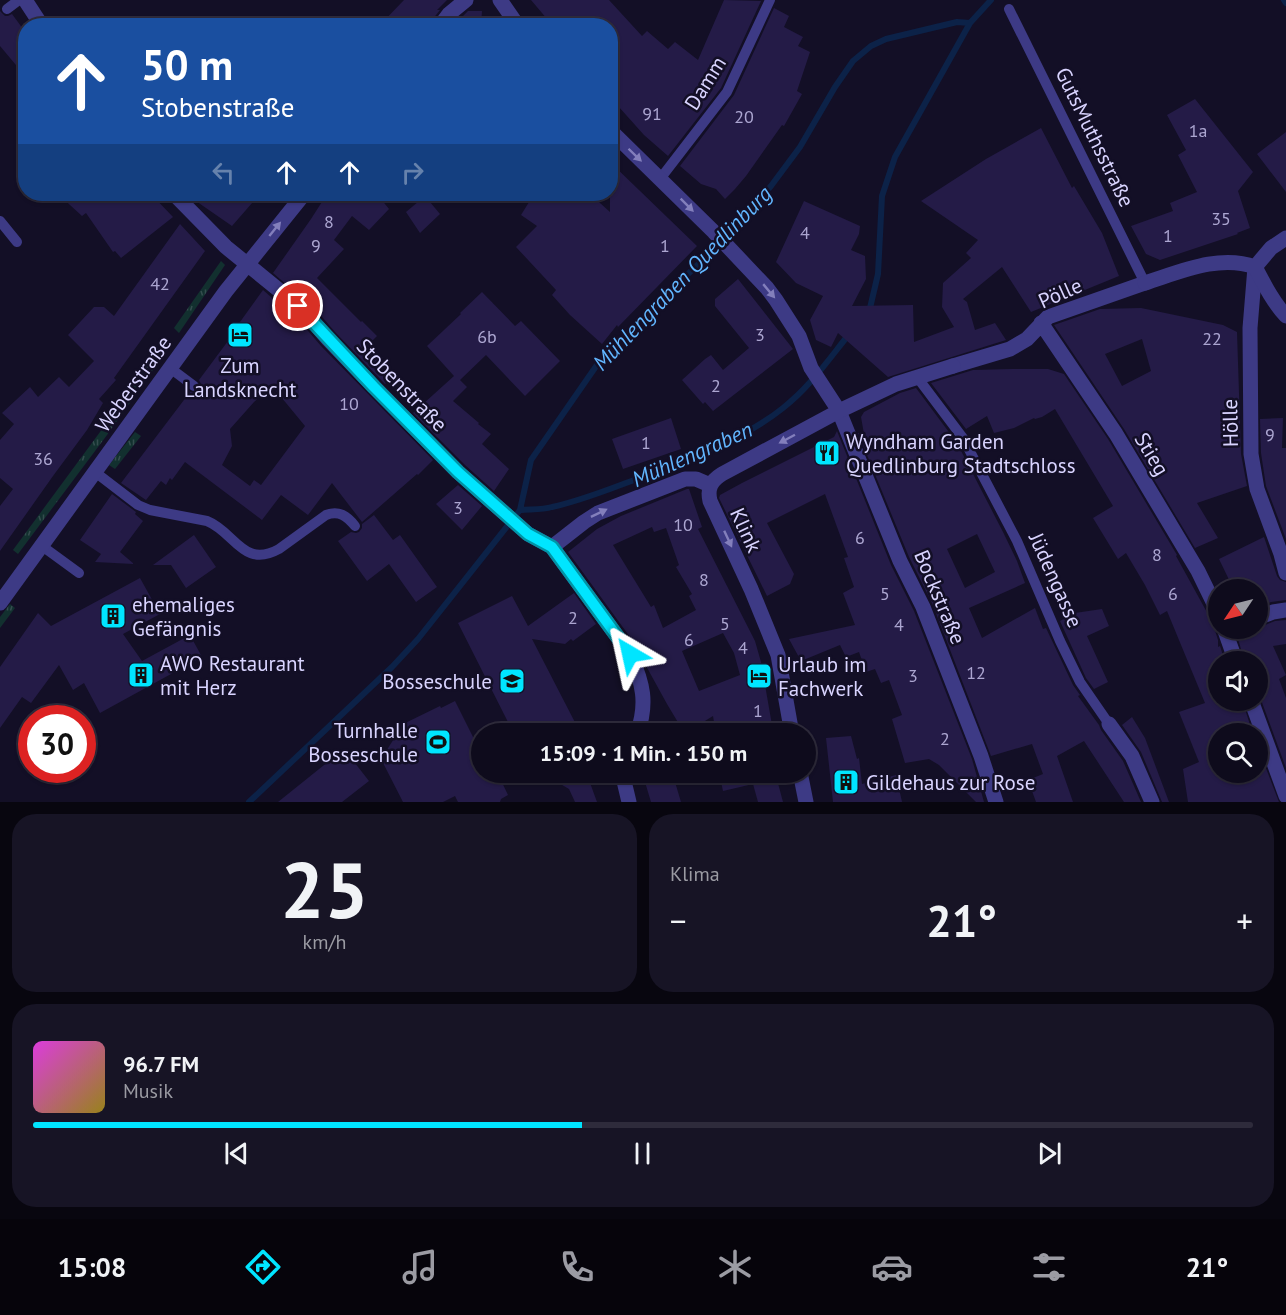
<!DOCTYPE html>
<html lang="de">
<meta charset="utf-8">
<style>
:root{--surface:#0e0b1c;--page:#171425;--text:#f1f3f6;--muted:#9b9ba3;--line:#2e2b3b;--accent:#00e5ff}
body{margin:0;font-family:"PT Sans",sans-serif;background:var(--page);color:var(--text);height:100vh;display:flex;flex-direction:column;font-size:22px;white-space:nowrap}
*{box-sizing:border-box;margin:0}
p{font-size:20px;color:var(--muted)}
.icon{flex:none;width:33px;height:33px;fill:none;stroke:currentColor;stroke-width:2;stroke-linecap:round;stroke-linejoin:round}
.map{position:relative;height:802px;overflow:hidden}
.side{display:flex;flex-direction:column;gap:12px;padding:12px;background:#08060f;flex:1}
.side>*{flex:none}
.guide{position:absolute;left:18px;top:18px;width:600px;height:183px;border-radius:24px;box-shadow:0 2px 4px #0004,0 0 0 2px var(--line);background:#1a4fa0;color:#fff;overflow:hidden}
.needle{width:39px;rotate:235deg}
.fabs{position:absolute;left:1208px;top:579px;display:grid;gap:12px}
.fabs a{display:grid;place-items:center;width:60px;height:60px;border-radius:50%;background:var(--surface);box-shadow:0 2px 4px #0004,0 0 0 2px var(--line);font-size:30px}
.speed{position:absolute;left:18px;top:705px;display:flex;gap:12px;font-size:30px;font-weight:700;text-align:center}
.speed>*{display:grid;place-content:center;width:78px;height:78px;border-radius:50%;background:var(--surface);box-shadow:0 2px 4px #0004,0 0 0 2px var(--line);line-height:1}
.speed .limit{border:9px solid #d22;background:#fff;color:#111}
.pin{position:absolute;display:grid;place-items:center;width:51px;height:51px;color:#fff;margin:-26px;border:3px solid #fff;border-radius:50%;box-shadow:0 2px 6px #0007}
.me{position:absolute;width:66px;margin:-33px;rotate:324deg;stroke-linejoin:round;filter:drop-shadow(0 0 4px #0008)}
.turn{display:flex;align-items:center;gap:21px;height:126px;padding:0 24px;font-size:27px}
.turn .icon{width:78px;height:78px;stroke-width:2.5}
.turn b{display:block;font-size:42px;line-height:51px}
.lanes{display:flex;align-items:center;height:57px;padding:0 24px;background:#0003;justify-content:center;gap:30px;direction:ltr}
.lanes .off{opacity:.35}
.big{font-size:45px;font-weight:700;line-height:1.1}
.side .widget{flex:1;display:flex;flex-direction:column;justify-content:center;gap:9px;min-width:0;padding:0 21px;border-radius:24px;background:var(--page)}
.side .dial{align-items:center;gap:0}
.dial b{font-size:78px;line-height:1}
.song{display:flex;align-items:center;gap:18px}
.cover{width:72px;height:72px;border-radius:9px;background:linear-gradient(135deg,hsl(300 70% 55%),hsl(50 70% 35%))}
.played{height:6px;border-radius:3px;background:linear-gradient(90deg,var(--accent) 45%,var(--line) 45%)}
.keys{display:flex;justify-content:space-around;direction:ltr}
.heat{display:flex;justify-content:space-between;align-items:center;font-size:33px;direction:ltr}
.side .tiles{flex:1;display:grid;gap:12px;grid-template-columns:1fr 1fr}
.widget:last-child{grid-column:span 2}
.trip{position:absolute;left:471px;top:723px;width:345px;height:60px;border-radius:30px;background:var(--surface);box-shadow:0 2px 4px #0004,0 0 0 2px var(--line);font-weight:700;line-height:60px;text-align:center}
.dock{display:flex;height:96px;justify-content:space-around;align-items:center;background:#06040b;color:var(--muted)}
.dock .icon{width:42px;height:42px}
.dock .active{color:var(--accent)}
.dock b{font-size:27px;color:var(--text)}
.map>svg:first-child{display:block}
</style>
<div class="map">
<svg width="1286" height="802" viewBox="0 0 1286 802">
<defs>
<pattern id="grass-tufts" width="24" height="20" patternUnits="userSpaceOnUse" patternTransform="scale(1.5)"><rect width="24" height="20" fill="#12302f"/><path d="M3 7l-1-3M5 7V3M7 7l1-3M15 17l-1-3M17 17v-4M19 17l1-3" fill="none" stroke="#344d4e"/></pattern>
</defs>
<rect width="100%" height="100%" fill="#130f26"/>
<path fill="url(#grass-tufts)" d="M221,261L225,265L179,333L174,328Z
M163,343L169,348L107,435L18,554L13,550L100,432Z
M135,432L141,436L115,469L109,465Z
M10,604L15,608L0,628V617Z"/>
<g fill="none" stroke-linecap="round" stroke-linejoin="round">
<path stroke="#0c2248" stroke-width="6" d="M1284,0L1286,3
M868,311L870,308L878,274L882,196L895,157L970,23L991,0
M520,510C530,509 542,510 552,507C580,501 607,490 634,480C684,461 742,441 783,408C810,387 829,359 850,333
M249,802L392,667L418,639L520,510L531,460L599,362L674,287L721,243L771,186L800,147L835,87L853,61L871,46L886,39L957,22L970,23"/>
</g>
<path fill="#241b47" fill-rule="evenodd" d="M404,0H447L437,10H440L432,20L430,26H379Z
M531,0H609L642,36L647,31L668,49L675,42L698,60L724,0L761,1L721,88L668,156L644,135L610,97V26H553Z
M774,8L789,16L784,27L803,37L798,46L810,52L797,91L802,94L784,126L782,125L746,176L735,189L725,199L716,189L701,184L680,166L734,95Z
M0,11L5,16H8L12,14L26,33V77L0,46Z
M468,11H482L481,26H453Z
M1195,99L1253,172L1238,191L1250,228L1237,233L1238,234L1160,260L1146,254L1131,226L1173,211L1170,203L1197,192L1178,155L1186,150L1167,115Z
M1041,128L1072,188L1074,186L1102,233L1119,276L1031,312L1002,267L963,299L967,302L975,330L995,323L1006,340L888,377L838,333L831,347L816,340L810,320L823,296L796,283L776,262L804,201L860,226L859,234L851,250L865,256L866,279L852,306L913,305L914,342L954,327L942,307L943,283L971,258L966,253L978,240L921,201L986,159Z
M1286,132V192L1257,154Z
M610,162L697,246L618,327L617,325L602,344L570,315L552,295L556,290L516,247L537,226L521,215L534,194H590L610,212Z
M58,194H151L173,217L121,258L115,251L113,252L86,213L82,216Z
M187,194H260L232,226L193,199Z
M327,194H377L389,209L369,230L352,216L334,240L344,249L317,278L361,322L362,321L377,336L369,344L383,358L378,363L392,378L385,384L335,332L317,311L273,273L311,219Z
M425,196L440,214L420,233L406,212Z
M180,224L205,251L114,378L116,380L99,399L103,403L87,430L53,476L0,551V506L13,489L0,478V440L14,424L2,413L30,387L38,397L59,377L69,387L94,361L68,335L94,307H104L114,316Z
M738,279L793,349L713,411L705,402L703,404L682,380L705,359L711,355L723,370L749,348L715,306V299Z
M263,290L303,325L321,346L433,460L418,475L417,474L362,522L332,483L308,515L281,495L262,520L185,462L172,480L170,478L166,485L161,481L146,500L121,483L190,392L196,393L200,390L201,384L199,380L228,341L227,340ZM272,386L305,426L261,485L254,480L250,486L222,465L232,446L230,429L254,402Z
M482,292L515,326L521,321L560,361L525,396L486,355L460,380L467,387L453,401L479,423L478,424L491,434L482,444L509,469L494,491L465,465L413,413L454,376L427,346L461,314L460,313Z
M1141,308L1223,325L1237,332L1241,454L1247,486L1197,503L1218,538L1195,548L1124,429L1054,325L1100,309ZM1142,339L1151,371L1122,386L1105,354Z
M1012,369H1048L1064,374L1108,439L1177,555L1176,556L1209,616L1212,620L1217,622L1214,627L1218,640V647L1220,646L1225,662H1218V700H1242L1253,734H1218V772H1257V745L1279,802H1188L1183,769L1199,762L1179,712L1205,703L1167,611L1160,615L1145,585L1126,553L1118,559L1093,518L1113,506L1055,409L1042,417L1035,419L1034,418L1014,428L994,433L987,416L966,429L931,383L973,370Z
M916,388L957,443L1003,532L1017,561L1025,583L969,608L982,638L1035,608L1043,629L1046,628L1073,685L1080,695L1078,696L1099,725L1101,730L1123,761L1141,802H1124L1084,741L1057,756L1073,802H1036L1028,780L1043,774L1032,744L991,756L932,603L909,557L858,433L864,434L861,417L864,412L900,393ZM977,534L995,572L965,588L947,549Z
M671,418L681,449L623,469L612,439Z
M1283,418L1282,448H1286V539L1266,486L1261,453L1260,419Z
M837,431L891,565L914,611L972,759L984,802H976L939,765L929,759L905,763L892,719L902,715L889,680L881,683L875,669L866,672L859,652L846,657L840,645L801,661L789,639L855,625L843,593L854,587L844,558L848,557L825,494L767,523L794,574L790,584L767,596L719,498L720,495L742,483L834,437Z
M458,485L482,506L462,530L436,504Z
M687,489H689L702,527L698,529L755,641L761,662L772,725L767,734H716L713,716L687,732L679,724L667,704L645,664L638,648L568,552L597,529L621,516ZM652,527L654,532L666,528L679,565L676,567L692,594L689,596L696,610L663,628L654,605L651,607L613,545ZM723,633L734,653L740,675L699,691L682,651Z
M112,494L136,512L135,514L143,521L120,552L134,564L95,562L101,554L80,540Z
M374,515L393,540L400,535L437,587L416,602L389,564L367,581L338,541L351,532L356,533L359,532L362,528V524Z
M194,535L216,567L186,588L171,565H153Z
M1264,537L1277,576L1280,580L1286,582V600L1271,602L1257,608V590H1234L1219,559Z
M140,578L160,614L123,634L142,661L190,635L202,657L100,713L84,683L73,690L59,665L31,703L22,697L0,728V667L38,613L51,626Z
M574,593L596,624L573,641L571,639L565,644L532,639L581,734H514L458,623L512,596L528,626Z
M1102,609L1109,626L1087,636L1108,682L1094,689L1086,678L1060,621L1075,613Z
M1286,620V644L1273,646L1286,675L1279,679L1286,698V768L1260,697L1257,692V662H1245L1237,636L1252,628H1257L1275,621Z
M455,701L482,755V772H497L508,795L501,799L500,802H458L455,796L443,802H403L381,759L397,734V727L440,706L441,708Z
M1132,717L1145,738L1169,802H1162L1141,752L1122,725Z
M851,736L857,759L859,758L862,784L896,775L902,802H833L826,738Z
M344,749L369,781L342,802H278Z
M540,772H591L589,780L597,802H575L569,789Z
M642,772H672L681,802H651Z
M719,772H775L783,802H758L753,784L723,791Z"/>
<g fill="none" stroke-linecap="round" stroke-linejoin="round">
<path stroke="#3d3a85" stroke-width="10" d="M7,9L19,0
M1009,9L1145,283
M660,179L727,92L770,0
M0,221L17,242
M170,368L194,386
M917,377L963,438L1017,541L1060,641L1080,682L1109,724
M95,472L138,505L150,510L207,521C235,532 243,569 279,549L326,515C339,510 347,516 355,526
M42,546L79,573"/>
<path stroke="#3d3a85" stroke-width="15" d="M1255,267L1250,328L1251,454L1257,489L1281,554L1286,573
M1041,323L1116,434L1198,571L1218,612
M953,366L1010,349L1027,339L1048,317L1145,283
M839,411L900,561L923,607L981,756L996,802
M1257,618L1273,612L1286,610
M1224,628L1236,662
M1251,700L1286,796
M1109,724L1132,756L1152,802"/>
<path stroke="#3d3a85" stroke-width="15" d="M25,0L42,26
M500,0L518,26
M440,26L449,14L466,0
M610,130L714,232L767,288L776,300L799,336L811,368L839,411
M174,194L226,247L285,295L310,318L328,339L374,387L458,472L528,534L552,547L630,654C643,683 648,703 637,734
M1255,267L1271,248L1286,238
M1145,283C1180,272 1219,254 1255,267C1264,284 1273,302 1286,316
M552,547L584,522L598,513L685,479H696L710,485
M0,603L226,291L304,194
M792,734L778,655L751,589L710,501C707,488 711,481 722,474L839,411L896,384L953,366
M624,772V781L629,802
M800,772L806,802"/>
</g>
<defs><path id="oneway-solid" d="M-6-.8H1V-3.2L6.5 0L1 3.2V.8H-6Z" transform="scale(1.5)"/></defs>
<g fill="#837fbc">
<use href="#oneway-solid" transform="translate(635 155) rotate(44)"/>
<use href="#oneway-solid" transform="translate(687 205) rotate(45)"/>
<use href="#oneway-solid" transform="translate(275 229) rotate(-51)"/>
<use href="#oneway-solid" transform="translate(769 291) rotate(50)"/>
<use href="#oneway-solid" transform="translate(787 439) rotate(152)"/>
<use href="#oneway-solid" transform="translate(599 513) rotate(-26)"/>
<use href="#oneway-solid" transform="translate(728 539) rotate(65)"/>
</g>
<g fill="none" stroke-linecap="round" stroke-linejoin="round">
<g stroke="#0095a6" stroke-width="15">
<path id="route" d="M298,306L374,387L458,472L528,534L552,547L630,654"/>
</g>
<use href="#route" stroke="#00e5ff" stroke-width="10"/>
</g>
<defs>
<g id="hotel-square" transform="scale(1.35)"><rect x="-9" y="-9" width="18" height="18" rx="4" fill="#00e5ff" stroke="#130f26"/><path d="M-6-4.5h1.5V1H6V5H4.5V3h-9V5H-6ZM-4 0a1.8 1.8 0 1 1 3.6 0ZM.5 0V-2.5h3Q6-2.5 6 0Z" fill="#111"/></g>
<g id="restaurant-square" transform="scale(1.35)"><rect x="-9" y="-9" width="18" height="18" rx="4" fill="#00e5ff" stroke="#130f26"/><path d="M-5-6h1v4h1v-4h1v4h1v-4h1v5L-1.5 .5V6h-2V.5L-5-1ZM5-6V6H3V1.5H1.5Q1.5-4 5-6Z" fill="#111"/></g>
<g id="building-square" transform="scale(1.35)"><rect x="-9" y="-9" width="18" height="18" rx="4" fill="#00e5ff" stroke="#130f26"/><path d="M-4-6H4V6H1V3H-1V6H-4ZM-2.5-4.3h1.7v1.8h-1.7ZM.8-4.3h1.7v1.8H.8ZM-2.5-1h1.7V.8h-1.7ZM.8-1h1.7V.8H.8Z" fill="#111"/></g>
<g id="school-square" transform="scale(1.35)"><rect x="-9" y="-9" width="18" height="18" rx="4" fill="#00e5ff" stroke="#130f26"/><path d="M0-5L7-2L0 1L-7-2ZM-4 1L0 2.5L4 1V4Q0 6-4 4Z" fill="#111"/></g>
<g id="stadium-square" transform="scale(1.35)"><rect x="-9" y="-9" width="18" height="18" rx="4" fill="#00e5ff" stroke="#130f26"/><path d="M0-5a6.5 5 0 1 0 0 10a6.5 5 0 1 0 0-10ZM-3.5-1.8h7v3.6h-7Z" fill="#111"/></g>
</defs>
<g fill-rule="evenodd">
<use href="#hotel-square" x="240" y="335"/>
<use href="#restaurant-square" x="827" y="453"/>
<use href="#building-square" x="113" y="616"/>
<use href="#building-square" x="141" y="675"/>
<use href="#hotel-square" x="759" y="676"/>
<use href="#school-square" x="512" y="681"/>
<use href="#stadium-square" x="438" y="742"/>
<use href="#building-square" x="846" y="782"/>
</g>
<g text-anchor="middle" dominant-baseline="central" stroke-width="5" stroke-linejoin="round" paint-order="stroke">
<g font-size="18" fill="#aca6d1">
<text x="652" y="113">91</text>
<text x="744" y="116">20</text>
<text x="1198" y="130">1a</text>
<text x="1221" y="218">35</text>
<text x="329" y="221">8</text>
<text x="805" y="232">4</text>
<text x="1168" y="235">1</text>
<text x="316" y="245">9</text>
<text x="665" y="245">1</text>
<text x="160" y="283">42</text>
<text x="760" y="334">3</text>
<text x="487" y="336">6b</text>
<text x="1212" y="338">22</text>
<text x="716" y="385">2</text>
<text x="349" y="403">10</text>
<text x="1270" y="434">9</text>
<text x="646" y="442">1</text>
<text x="43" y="458">36</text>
<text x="458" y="507">3</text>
<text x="683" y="524">10</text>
<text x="860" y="537">6</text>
<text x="1157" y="554">8</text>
<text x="704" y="579">8</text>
<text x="885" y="593">5</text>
<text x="1173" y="593">6</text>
<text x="573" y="617">2</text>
<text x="725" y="623">5</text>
<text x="899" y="624">4</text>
<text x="689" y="639">6</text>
<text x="743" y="647">4</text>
<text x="976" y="672">12</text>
<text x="913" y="675">3</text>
<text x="758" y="710">1</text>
<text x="945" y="738">2</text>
</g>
<g font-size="21" fill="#d9d4ff" stroke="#130f26">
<text transform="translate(705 83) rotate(-58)">Damm</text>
<text transform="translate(1095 137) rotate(64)">GutsMuthsstraße</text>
<text transform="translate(1060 293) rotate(-24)">Pölle</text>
<text transform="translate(133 384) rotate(-54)">Weberstraße</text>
<text transform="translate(402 385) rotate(46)">Stobenstraße</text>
<text transform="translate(1230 423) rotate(-91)">Hölle</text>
<text transform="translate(1152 454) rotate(59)">Stieg</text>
<text transform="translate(746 530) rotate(65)">Klink</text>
<text transform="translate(1056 580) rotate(66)">Jüdengasse</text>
<text transform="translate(940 597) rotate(67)">Bockstraße</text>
</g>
<g font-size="21" fill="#d9d4ff" stroke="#130f26" text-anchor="start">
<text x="240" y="365" text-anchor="middle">Zum<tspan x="240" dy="24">Landsknecht</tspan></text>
<text x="846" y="441">Wyndham Garden<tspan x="846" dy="24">Quedlinburg Stadtschloss</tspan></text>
<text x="132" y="604">ehemaliges<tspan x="132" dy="24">Gefängnis</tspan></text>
<text x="160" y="663">AWO Restaurant<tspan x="160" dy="24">mit Herz</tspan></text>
<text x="778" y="664">Urlaub im<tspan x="778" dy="24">Fachwerk</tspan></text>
<text x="492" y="681" text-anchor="end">Bosseschule</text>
<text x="418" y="730" text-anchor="end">Turnhalle<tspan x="418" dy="24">Bosseschule</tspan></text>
<text x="866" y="782">Gildehaus zur Rose</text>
</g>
<g font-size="22" font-style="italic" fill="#62b6ff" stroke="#130f26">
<text transform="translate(682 278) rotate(-46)">Mühlengraben Quedlinburg</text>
<text transform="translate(692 454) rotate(-24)">Mühlengraben</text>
</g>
</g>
</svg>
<div class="fabs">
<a><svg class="needle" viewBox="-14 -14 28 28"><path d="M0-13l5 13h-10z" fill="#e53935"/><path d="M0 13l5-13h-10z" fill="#9b9ba3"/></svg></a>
<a><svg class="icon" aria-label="sound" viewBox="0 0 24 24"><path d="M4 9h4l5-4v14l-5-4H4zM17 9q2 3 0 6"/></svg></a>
<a><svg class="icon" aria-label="search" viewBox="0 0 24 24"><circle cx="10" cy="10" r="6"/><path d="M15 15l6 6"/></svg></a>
</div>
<div class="speed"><div class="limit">30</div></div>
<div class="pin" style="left:298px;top:306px;background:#d93025"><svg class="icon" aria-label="arrive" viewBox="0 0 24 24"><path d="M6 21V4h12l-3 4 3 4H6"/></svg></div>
<svg class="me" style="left:630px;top:654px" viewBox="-20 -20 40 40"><path d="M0-17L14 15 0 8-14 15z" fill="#00e5ff" stroke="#fff" stroke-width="4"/></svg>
<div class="trip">15:09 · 1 Min. · 150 m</div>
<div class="guide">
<div class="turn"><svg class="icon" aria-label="ahead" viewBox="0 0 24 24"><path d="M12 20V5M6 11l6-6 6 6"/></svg><div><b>50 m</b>Stobenstraße</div></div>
<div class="lanes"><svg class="icon off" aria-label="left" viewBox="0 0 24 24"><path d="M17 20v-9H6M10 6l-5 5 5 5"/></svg><svg class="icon" aria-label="ahead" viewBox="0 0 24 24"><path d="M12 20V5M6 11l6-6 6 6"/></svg><svg class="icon" aria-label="ahead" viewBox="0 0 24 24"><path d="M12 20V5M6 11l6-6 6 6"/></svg><svg class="icon off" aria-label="right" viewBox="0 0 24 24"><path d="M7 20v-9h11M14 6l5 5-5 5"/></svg></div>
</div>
</div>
<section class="side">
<div class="tiles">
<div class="widget dial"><b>25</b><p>km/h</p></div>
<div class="widget"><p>Klima</p>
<div class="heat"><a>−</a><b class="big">21°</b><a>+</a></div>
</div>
<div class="widget">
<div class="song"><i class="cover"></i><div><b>96.7 FM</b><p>Musik</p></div></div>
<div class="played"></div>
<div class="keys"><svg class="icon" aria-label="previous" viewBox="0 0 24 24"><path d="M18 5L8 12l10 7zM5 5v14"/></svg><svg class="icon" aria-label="pause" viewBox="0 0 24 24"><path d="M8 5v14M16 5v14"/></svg><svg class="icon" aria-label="next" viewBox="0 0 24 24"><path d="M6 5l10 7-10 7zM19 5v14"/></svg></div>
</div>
</div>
</section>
<nav class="dock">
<b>15:08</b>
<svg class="icon active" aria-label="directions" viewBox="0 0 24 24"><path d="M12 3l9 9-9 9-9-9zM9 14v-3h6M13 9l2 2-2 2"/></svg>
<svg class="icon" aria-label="music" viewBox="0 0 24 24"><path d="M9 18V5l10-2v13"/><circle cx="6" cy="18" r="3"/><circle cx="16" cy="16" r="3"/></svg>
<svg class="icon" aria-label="phone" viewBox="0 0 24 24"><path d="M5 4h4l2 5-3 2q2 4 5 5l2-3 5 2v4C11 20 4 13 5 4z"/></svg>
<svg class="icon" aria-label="climate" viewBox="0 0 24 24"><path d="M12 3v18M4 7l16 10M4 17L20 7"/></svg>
<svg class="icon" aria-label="car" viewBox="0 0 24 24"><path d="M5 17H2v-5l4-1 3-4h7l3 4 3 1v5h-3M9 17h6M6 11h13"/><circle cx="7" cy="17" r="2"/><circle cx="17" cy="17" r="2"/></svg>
<svg class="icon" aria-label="filters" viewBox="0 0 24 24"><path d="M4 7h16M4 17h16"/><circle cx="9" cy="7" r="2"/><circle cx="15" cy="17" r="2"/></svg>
<b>21°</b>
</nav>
